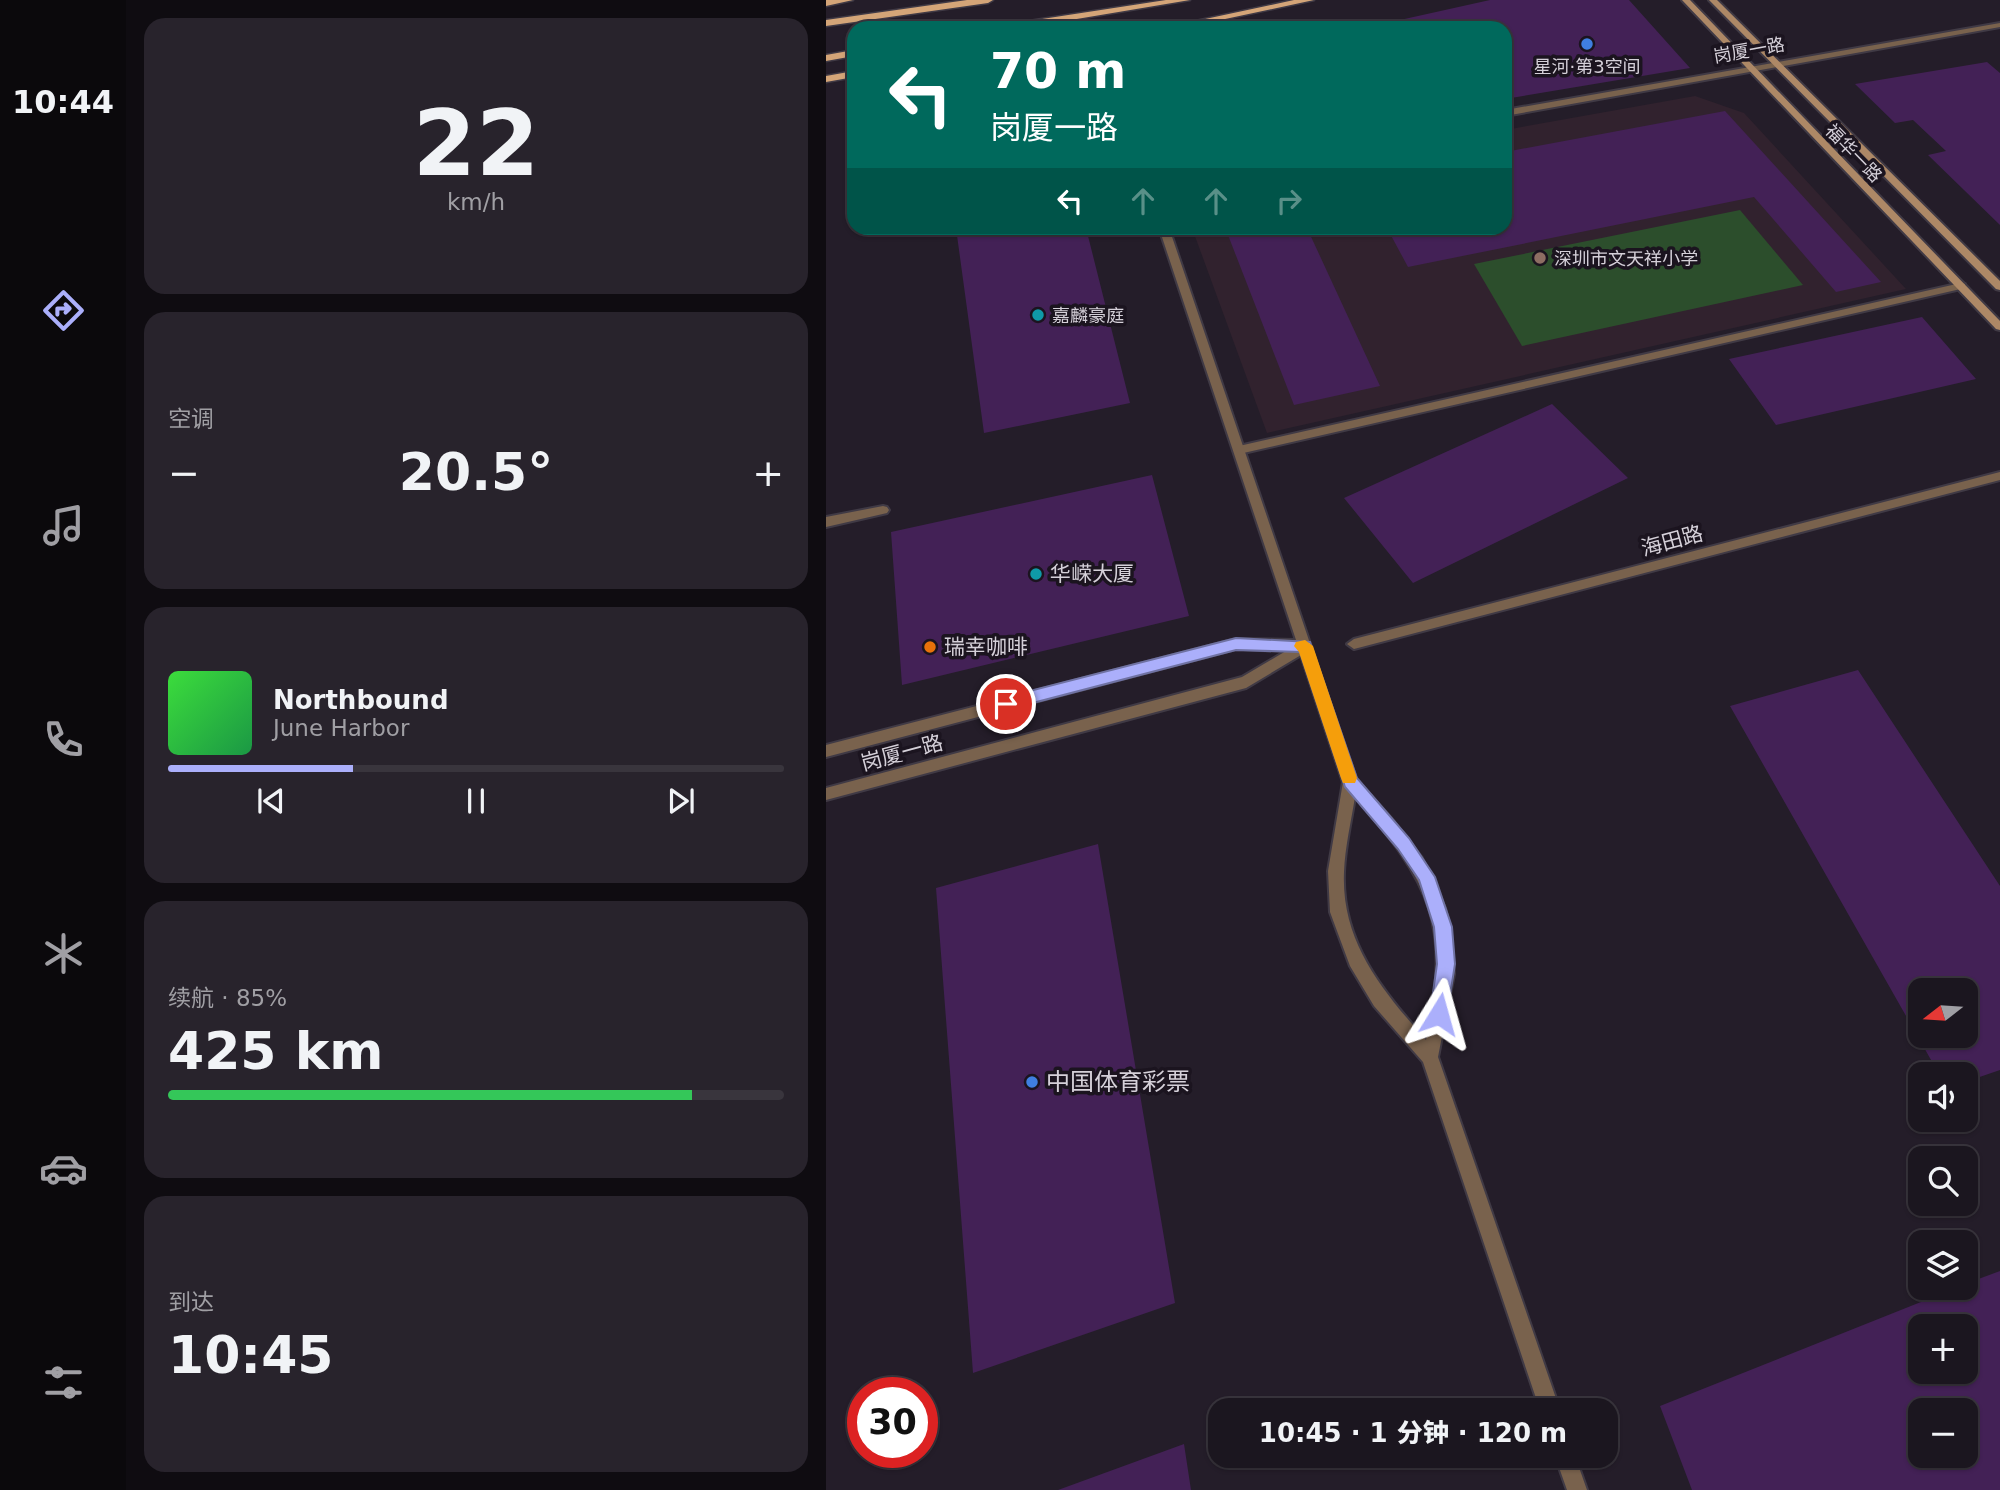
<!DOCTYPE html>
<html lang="zh">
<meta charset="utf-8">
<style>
:root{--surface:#1b161f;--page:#28232c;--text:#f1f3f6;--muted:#a09fa4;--line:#39353d;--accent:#abaffb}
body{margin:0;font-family:"DejaVu Sans","Noto Sans SC",sans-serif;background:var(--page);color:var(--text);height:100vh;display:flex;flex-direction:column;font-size:26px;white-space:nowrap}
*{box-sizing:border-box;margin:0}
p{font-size:23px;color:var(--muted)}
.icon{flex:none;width:38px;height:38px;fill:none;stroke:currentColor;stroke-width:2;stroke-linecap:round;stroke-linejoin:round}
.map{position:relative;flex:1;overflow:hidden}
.sheet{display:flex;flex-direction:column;gap:18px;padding:18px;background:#0f0c11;width:700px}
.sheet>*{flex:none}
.banner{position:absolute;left:21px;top:21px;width:665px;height:214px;border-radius:21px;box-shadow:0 2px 5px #0004,0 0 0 2px var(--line);background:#00695c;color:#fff;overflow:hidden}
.needle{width:46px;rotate:253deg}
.buttons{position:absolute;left:1082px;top:978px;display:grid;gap:14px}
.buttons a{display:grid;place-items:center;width:70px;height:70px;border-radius:14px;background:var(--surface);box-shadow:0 2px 5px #0004,0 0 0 2px var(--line);font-size:35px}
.speed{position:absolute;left:21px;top:1377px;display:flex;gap:14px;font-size:35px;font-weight:700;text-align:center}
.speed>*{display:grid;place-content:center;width:91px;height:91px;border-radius:50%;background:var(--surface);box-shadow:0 2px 5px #0004,0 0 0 2px var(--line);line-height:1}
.speed .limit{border:10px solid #d22;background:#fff;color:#111}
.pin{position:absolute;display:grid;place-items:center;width:60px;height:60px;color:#fff;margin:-30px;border:4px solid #fff;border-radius:50%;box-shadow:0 2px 7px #0007}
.me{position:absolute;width:77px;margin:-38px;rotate:8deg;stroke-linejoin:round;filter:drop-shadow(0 0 5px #0008)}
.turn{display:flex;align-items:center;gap:24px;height:147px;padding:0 28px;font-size:32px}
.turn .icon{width:91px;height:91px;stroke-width:2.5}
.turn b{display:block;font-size:49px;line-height:60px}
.lanes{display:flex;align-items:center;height:66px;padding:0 28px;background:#0003;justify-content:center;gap:35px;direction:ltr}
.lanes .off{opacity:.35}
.big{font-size:52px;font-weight:800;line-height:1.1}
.sheet .widget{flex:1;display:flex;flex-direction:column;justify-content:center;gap:10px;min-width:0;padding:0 24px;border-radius:21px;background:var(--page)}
.sheet .dial{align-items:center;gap:0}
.dial b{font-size:91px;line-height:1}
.song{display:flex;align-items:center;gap:21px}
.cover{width:84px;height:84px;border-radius:10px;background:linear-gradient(135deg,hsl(120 70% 55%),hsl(140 70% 35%))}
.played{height:7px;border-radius:4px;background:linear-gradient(90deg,var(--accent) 30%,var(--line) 30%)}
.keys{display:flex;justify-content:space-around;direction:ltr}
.heat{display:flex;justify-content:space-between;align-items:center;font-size:38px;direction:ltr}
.charge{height:10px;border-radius:5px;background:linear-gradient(90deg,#34c759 85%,var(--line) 0)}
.trip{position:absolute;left:382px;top:1398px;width:410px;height:70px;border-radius:21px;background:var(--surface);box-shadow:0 2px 5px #0004,0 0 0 2px var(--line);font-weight:800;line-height:70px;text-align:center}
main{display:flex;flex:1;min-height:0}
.tabs{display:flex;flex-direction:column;width:126px;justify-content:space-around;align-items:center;background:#0b090c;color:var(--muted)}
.tabs .icon{width:49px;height:49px}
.tabs .on{color:var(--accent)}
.tabs b{font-size:32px;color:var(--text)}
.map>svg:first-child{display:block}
</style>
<main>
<nav class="tabs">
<b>10:44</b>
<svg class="icon on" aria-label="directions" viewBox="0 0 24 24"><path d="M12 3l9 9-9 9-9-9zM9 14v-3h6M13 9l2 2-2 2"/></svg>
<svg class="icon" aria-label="music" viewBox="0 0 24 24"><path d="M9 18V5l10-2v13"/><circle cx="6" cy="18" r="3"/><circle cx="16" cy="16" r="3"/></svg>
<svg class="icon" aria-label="phone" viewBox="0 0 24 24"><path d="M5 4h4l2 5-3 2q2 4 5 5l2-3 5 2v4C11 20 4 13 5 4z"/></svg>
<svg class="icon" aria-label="climate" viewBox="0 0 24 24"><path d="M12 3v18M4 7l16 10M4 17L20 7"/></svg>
<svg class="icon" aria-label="car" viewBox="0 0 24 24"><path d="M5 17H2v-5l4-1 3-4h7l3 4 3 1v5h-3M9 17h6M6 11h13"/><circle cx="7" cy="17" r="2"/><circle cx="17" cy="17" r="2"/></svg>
<svg class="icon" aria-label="filters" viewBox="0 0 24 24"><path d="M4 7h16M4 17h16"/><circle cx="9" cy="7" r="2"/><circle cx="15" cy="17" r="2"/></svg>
</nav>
<section class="sheet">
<div class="widget dial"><b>22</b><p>km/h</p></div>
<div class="widget"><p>空调</p>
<div class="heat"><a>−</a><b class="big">20.5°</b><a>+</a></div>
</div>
<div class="widget">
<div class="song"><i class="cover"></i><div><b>Northbound</b><p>June Harbor</p></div></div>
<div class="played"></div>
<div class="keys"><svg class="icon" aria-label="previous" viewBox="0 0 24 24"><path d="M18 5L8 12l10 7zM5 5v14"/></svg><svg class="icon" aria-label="pause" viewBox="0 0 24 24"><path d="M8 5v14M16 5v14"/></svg><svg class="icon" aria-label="next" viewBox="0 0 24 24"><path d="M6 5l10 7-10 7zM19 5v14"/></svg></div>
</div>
<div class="widget"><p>续航 · 85%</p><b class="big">425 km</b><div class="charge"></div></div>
<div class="widget"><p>到达</p><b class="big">10:45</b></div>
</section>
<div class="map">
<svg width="1174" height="1490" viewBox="0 0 1174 1490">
<rect width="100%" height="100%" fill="#241d29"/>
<path fill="#31222e" d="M869,96L918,113L1080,289L441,433L366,228H679V130Z"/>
<path fill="#2c4e2c" d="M914,210L977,285L696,346L648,264Z"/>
<path fill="#432156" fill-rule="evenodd" d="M664,0H803L864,68L679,99V28H538Z
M1161,62L1174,73V225L1102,155L1120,151L1087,120L1069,123L1029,84Z
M899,111L1055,282L1010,292L928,197L582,267L561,228H679V152Z
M130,228H260L304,403L158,433Z
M440,228H481L554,386L468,405L402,235Z
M1096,317L1150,379L950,425L903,359Z
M726,404L802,478L587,583L518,498Z
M326,475L363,616L76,685L65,532Z
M1032,670L1174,886V1070L1139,1082V1074H1113L904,706ZM1094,990H1139V1036H1094Z
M272,844L349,1303L147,1373L110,888Z
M1174,1271V1490H866L834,1406L1130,1288H1139V1284ZM1094,1326H1139V1372H1094ZM1094,1410H1139V1456H1094Z
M358,1444L365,1490H232Z"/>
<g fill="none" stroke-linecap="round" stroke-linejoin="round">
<g stroke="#403a45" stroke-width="4">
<path id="lane" d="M1135,283L1139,284V288L413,454L407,450L413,446Z"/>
</g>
<g stroke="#403a45" stroke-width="4">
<path id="street" d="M1174,23V27L679,116V110Z
M333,228H343L530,779L565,818L596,858L619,908L625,934L628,974L612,1057L734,1410H714L597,1062L548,1006L524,966L504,912L502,871L517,782L475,655L420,688L0,800V788L416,677L460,651L410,649L0,757V745L410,639L470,640ZM529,797C605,882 626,926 600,1040C556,990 515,942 518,872C519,847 525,822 529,797Z
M1174,472V480L528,649L521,644L528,639Z
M57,506L61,507L63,510L61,513L0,527V517Z
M729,1456H749L761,1490H741Z"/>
</g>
<g stroke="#403a45" stroke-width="4">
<path id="secondary" d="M856,0H864L1174,321V330L1170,329Z
M883,0H891L1174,281V290L1170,289Z"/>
</g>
<g stroke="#403a45" stroke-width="3">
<path id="primary" d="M0,0H27L0,6Z
M141,0H167L162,3L0,26V20Z
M340,0H364L197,28H172L177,25Z
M468,0H488L357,28H337Z
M28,50V56L0,61V55Z
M28,71V77L0,82V76Z"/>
</g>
<use href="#lane" fill="#79624d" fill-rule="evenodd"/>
<use href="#street" fill="#79624d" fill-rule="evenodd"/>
<use href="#secondary" fill="#ad8866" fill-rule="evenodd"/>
<use href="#primary" fill="#d4a578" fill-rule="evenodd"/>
</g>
<path fill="#abaffb" stroke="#6f72a3" stroke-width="2" d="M410,638L484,642L531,778L583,838L609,877L626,927L629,964L620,1021L613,1023L606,1021L604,1014L611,964L608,927L593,880L572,849L519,787L474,652L410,650L180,710L173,704L180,697Z"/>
<path fill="#f59e0b" d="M479,640L487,646L531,778L529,783H517L515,778L473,652L468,646L470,642Z"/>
<g fill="#3f7fe0" stroke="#1b141f" stroke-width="2.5">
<circle cx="761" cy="44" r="7"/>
<circle cx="206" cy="1082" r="7"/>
</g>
<circle fill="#8d6e63" stroke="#1b141f" stroke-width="2.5" cx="714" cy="258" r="7"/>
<g fill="#0f9aa8" stroke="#1b141f" stroke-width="2.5">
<circle cx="212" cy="315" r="7"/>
<circle cx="210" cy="574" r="7"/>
</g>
<circle fill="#e8710a" stroke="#1b141f" stroke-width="2.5" cx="104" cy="647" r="7"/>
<g text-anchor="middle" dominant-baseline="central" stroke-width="7" stroke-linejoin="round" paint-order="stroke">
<g font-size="18" fill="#d5d0d9" stroke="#1b141f">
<text transform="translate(923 50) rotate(-10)">岗厦一路</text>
<text transform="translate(1028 153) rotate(46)">福华一路</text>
</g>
<g font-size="18" fill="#d5d0d9" stroke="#1b141f" text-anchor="start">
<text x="761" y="66" text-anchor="middle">星河·第3空间</text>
<text x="728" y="258">深圳市文天祥小学</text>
<text x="226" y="315">嘉麟豪庭</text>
</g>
<g font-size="21" fill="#d5d0d9" stroke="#1b141f">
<text transform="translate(846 541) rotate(-15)">海田路</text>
<text transform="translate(76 753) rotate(-15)">岗厦一路</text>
</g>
<g font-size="21" fill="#d5d0d9" stroke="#1b141f" text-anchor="start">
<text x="224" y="574">华嵘大厦</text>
<text x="118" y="647">瑞幸咖啡</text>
</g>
<g font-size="24" fill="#d5d0d9" stroke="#1b141f" text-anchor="start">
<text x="220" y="1082">中国体育彩票</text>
</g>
</g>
</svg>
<div class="buttons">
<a><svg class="needle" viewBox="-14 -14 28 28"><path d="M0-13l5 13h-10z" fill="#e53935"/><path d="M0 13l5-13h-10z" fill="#a09fa4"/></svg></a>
<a><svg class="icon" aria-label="sound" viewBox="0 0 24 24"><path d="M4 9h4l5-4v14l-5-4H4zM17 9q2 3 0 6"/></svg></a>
<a><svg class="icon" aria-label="search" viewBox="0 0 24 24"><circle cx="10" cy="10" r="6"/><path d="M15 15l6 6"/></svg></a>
<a><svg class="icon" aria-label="layers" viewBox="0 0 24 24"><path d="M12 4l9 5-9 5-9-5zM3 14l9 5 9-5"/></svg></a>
<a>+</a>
<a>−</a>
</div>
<div class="speed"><div class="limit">30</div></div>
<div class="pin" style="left:180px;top:704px;background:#d93025"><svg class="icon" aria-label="arrive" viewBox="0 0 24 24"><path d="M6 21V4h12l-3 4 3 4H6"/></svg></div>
<svg class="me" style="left:613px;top:1014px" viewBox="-20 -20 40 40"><path d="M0-17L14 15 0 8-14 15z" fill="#abaffb" stroke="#fff" stroke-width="4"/></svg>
<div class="trip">10:45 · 1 分钟 · 120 m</div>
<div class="banner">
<div class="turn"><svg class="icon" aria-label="left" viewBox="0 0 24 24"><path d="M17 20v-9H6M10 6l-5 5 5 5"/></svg><div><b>70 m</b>岗厦一路</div></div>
<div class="lanes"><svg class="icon" aria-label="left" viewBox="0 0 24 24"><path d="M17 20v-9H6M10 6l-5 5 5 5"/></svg><svg class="icon off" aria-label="ahead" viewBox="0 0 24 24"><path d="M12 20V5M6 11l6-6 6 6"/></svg><svg class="icon off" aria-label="ahead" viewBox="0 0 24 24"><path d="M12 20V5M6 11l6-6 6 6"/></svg><svg class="icon off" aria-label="right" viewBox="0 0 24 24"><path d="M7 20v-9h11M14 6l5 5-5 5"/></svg></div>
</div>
</div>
</main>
